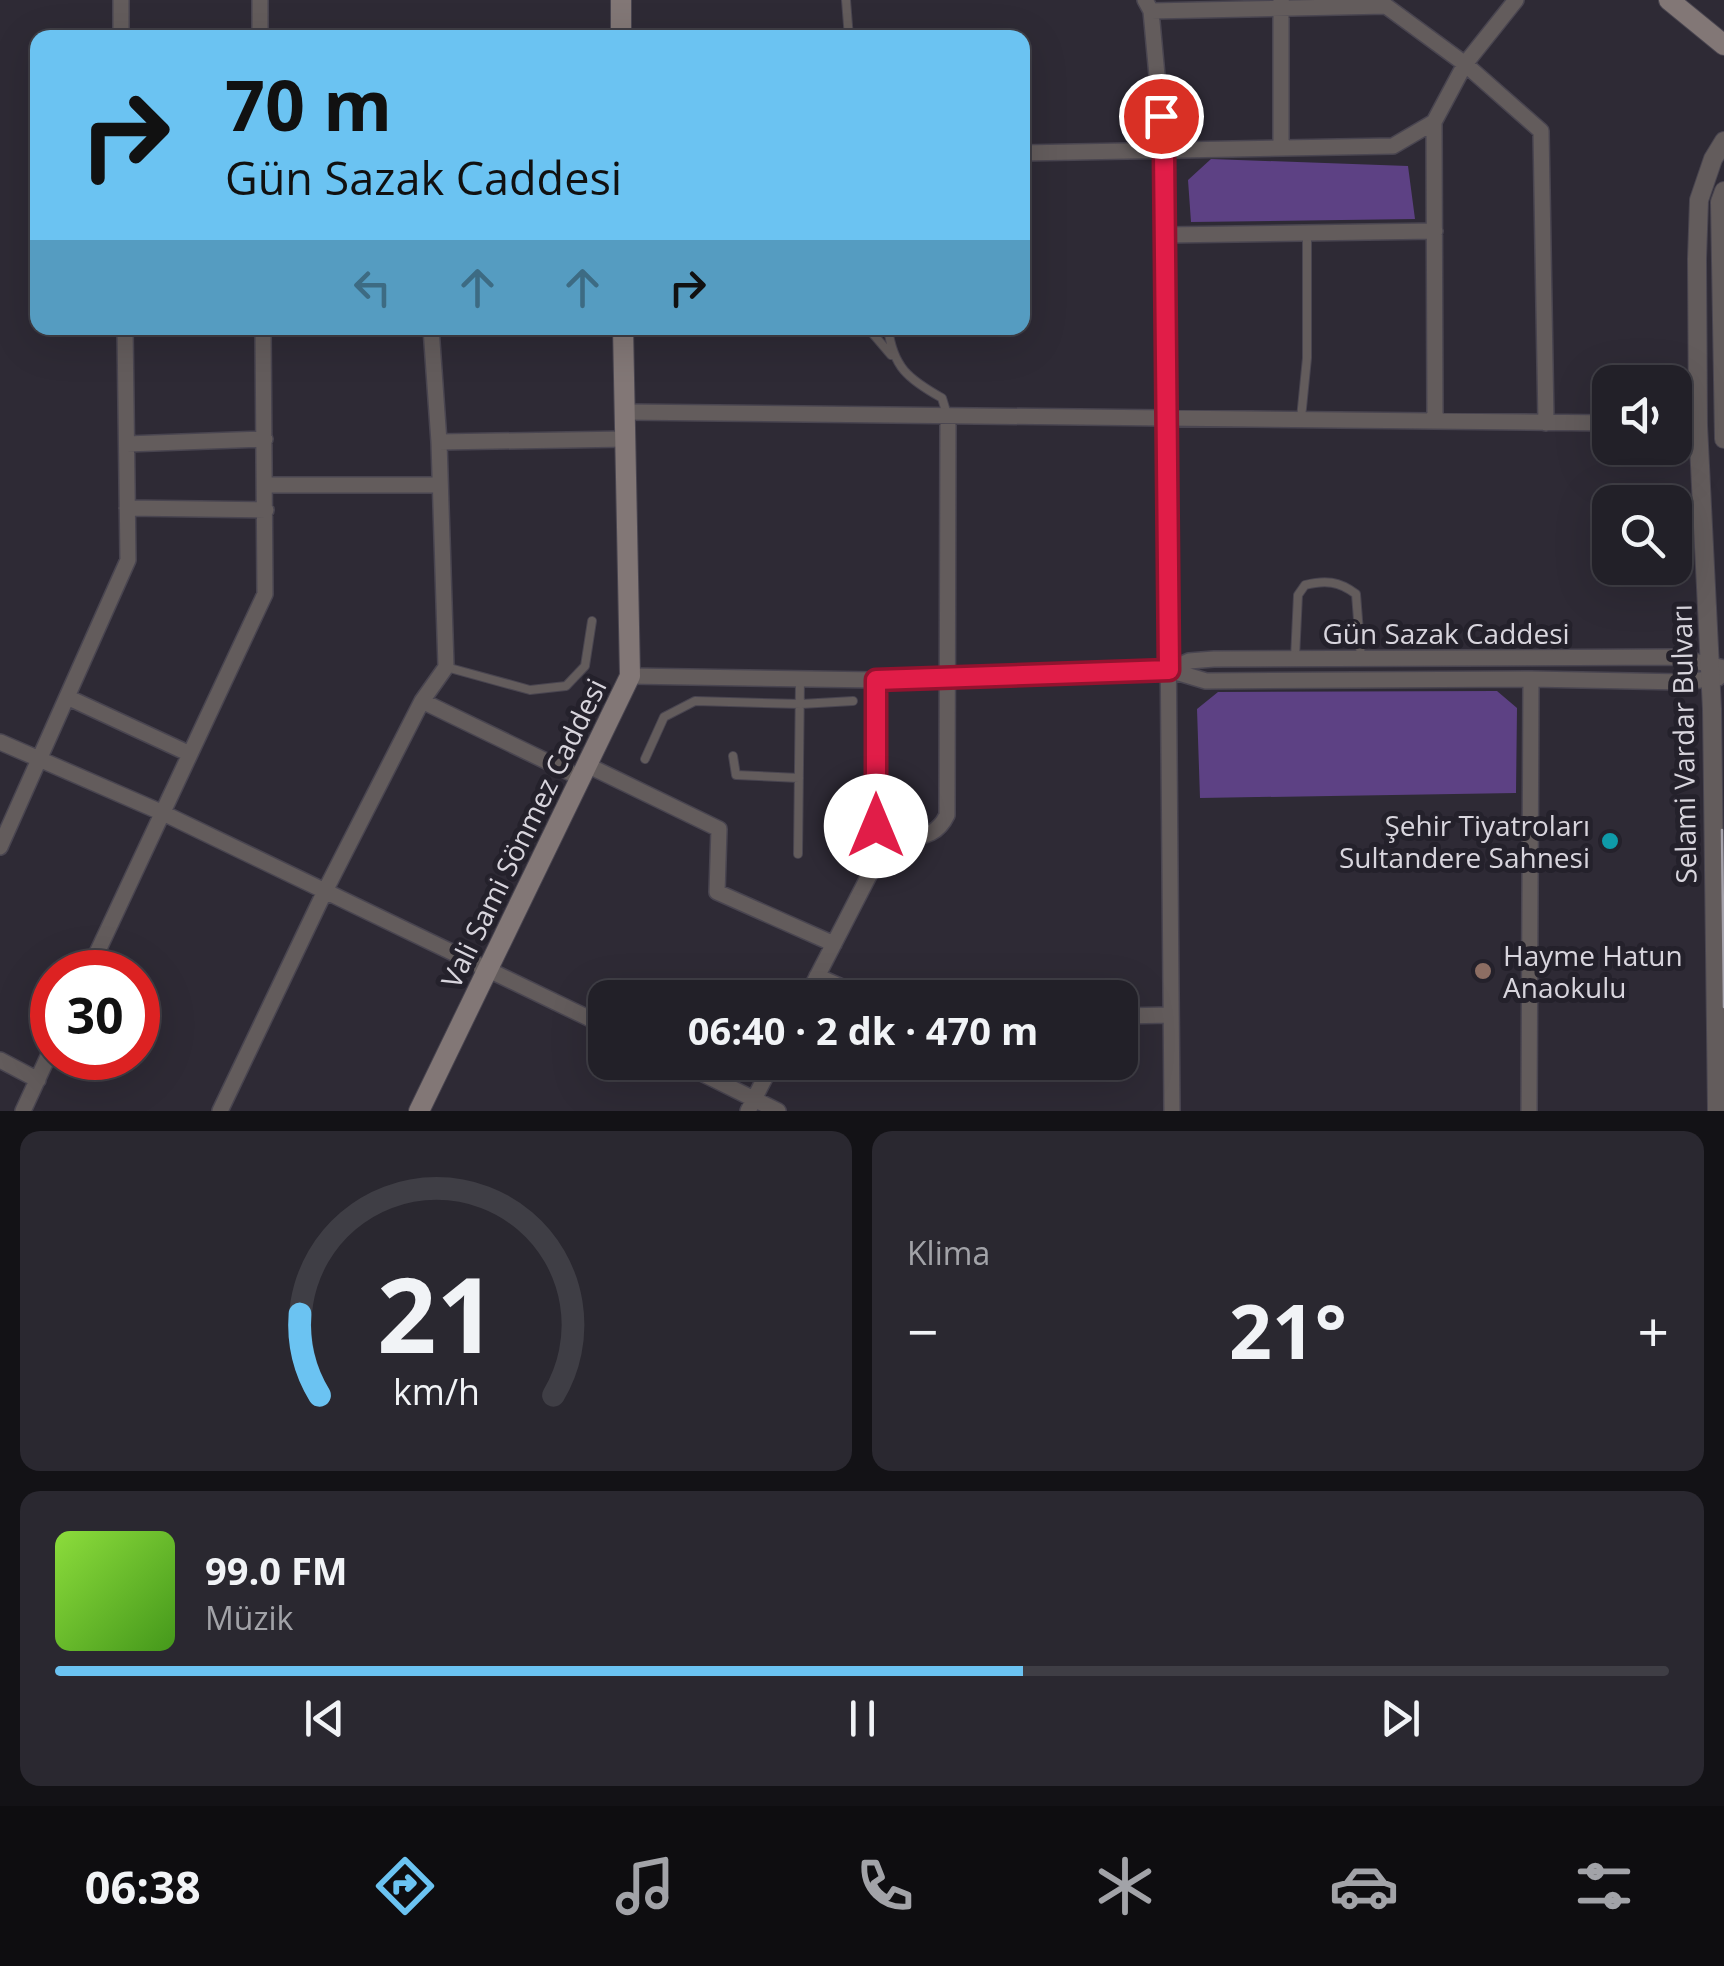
<!DOCTYPE html>
<html lang="tr">
<meta charset="utf-8">
<style>
:root{--surface:#222028;--page:#2a2830;--text:#f1f3f6;--muted:#a2a3a8;--line:#3f3e45;--accent:#6bc3f2}
body{margin:0;font-family:"Open Sans",sans-serif;background:var(--page);color:var(--text);height:100vh;display:flex;flex-direction:column;font-size:38px;white-space:nowrap}
*{box-sizing:border-box;margin:0}
p{font-size:32px;color:var(--muted)}
.icon{flex:none;width:55px;height:55px;fill:none;stroke:currentColor;stroke-width:2;stroke-linecap:round;stroke-linejoin:round}
.map{position:relative;height:1111px;overflow:hidden}
.drawer{display:flex;flex-direction:column;gap:20px;padding:20px;background:#131216;flex:1}
.drawer>*{flex:none}
.guide{position:absolute;left:30px;top:30px;width:1000px;height:305px;border-radius:20px;box-shadow:0 10px 40px #0002,0 0 0 2px var(--line);background:#6bc3f2;color:#111;overflow:hidden}
.tools{position:absolute;left:1592px;top:365px;display:grid;gap:20px}
.tools a{display:grid;place-items:center;width:100px;height:100px;border-radius:20px;background:var(--surface);box-shadow:0 10px 40px #0002,0 0 0 2px var(--line);font-size:50px}
.speed{position:absolute;left:30px;top:950px;display:flex;gap:20px;font-size:50px;font-weight:700;text-align:center}
.speed>*{display:grid;place-content:center;width:130px;height:130px;border-radius:50%;background:var(--surface);box-shadow:0 10px 40px #0002,0 0 0 2px var(--line);line-height:1}
.speed .limit{border:15px solid #d22;background:#fff;color:#111}
.pin{position:absolute;display:grid;place-items:center;width:85px;height:85px;color:#fff;margin:-42px;border:5px solid #fff;border-radius:50%;box-shadow:0 2px 10px #0007}
.me{position:absolute;width:110px;margin:-55px;rotate:0deg;stroke-linejoin:round;filter:drop-shadow(0 0 8px #0008)}
.turn{display:flex;align-items:center;gap:35px;height:210px;padding:0 30px;font-size:45px}
.turn .icon{width:130px;height:130px;stroke-width:2.5}
.turn b{display:block;font-size:70px;line-height:85px}
.lanes{display:flex;align-items:center;height:95px;padding:0 30px;background:#0003;justify-content:center;gap:50px;direction:ltr}
.lanes .off{opacity:.35}
.big{font-size:75px;font-weight:700;line-height:1.1}
.drawer .tile{flex:1;display:flex;flex-direction:column;justify-content:center;gap:15px;min-width:0;padding:0 35px;border-radius:20px;background:var(--page)}
.drawer .dial{align-items:center;gap:0}
.dial svg{height:260px;overflow:visible;fill:none;stroke:var(--line);stroke-width:7;stroke-linecap:round;text-anchor:middle}
.dial text{fill:var(--text);stroke:none}
.song{display:flex;align-items:center;gap:30px}
.cover{width:120px;height:120px;border-radius:15px;background:linear-gradient(135deg,hsl(90 70% 55%),hsl(100 70% 35%))}
.played{height:10px;border-radius:5px;background:linear-gradient(90deg,var(--accent) 60%,var(--line) 60%)}
.keys{display:flex;justify-content:space-around;direction:ltr}
.heat{display:flex;justify-content:space-between;align-items:center;font-size:55px;direction:ltr}
.drawer .tiles{flex:1;display:grid;gap:20px;grid-template-columns:1fr 1fr}
.tile:last-child{grid-column:span 2}
.trip{position:absolute;left:588px;top:980px;width:550px;height:100px;border-radius:20px;background:var(--surface);box-shadow:0 10px 40px #0002,0 0 0 2px var(--line);font-weight:700;line-height:100px;text-align:center}
.tab-bar{display:flex;height:160px;justify-content:space-around;align-items:center;background:#0e0d10;color:var(--muted)}
.tab-bar .icon{width:70px;height:70px}
.tab-bar .active{color:var(--accent)}
.tab-bar b{font-size:45px;color:var(--text)}
.map>svg:first-child{display:block}
</style>
<div class="map">
<svg width="1724" height="1111" viewBox="0 0 1724 1111">
<rect width="100%" height="100%" fill="#2e2a35"/>
<path fill="#5d4184" d="M1211,159L1408,166L1415,219L1191,222L1188,180Z
M1497,691L1517,708L1516,793L1200,798L1197,709L1218,692Z"/>
<g fill="none" stroke-linecap="round" stroke-linejoin="round">
<g stroke="#494550" stroke-width="10">
<path id="service" d="M846,0L849,38
M868,328L891,355
M888,328C893,367 908,379 942,398L948,418
M1301,418L1307,358V233
M1295,658L1298,595L1305,585C1325,580 1339,581 1356,594L1361,658
M446,667L530,690L566,686L585,666L592,621
M733,756L736,775L799,778
M645,759L664,717L695,701L801,704L853,701
M798,854L800,678"/>
</g>
<g stroke="#494550" stroke-width="18">
<path id="minor" d="M121,0V38
M260,0V38
M1145,0L1151,11L1164,151L1172,1111
M1151,11L1386,6L1465,64L1541,131L1546,423
M1434,122L1435,420
M1281,147V1
M1022,153L1393,146L1434,122L1465,64L1516,0
M1165,235L1435,231
M625,412L1610,423
M1675,424L1698,425
M439,442L626,439
M127,444L265,439
M266,485H439
M127,508L266,510
M1169,670L1206,681L1531,679L1683,682L1718,678
M630,676L876,680L1169,670L1189,661L1214,659L1677,657L1724,668
M67,697L190,754
M422,701L581,778
M0,742L163,813L605,1026
M587,765L719,829L717,892L834,944
M0,847L128,560L125,328
M876,862L893,841C917,835 935,840 947,815L948,418
M88,972L265,594L263,328
M817,976L867,998
M806,998L876,862V680
M1120,1016L1171,1015
M0,1060L38,1080
M679,1062L778,1111
M23,1111L52,1048
M220,1111L325,891L422,701L446,667L439,442L431,328
M748,1111L773,1062
M1529,1111L1531,679"/>
</g>
<g stroke="#494550" stroke-width="20">
<path id="tertiary" d="M1724,191L1720,202L1724,439
M1717,1111L1712,709L1698,425L1697,259L1699,200L1713,159L1724,141"/>
</g>
<g stroke="#494550" stroke-width="22">
<path id="secondary" d="M1669,0L1724,45
M621,38V0
M419,1111L630,676L623,328"/>
</g>
<use href="#service" stroke="#635c5c" stroke-width="8"/>
<use href="#minor" stroke="#635c5c" stroke-width="15"/>
<use href="#tertiary" stroke="#635c5c" stroke-width="18"/>
<use href="#secondary" stroke="#827776" stroke-width="20"/>
<path stroke="#a6a3ac" stroke-width="2.5" d="M1722,830L1724,1007"/>
</g>
<g fill="none" stroke-linecap="round" stroke-linejoin="round">
<g stroke="#92132f" stroke-width="25">
<path id="route" d="M876,826V680L1169,670L1164,151L1161,116"/>
</g>
<use href="#route" stroke="#e11d48" stroke-width="18"/>
</g>
<circle fill="#0f9aa8" stroke="#24212b" stroke-width="4" cx="1610" cy="841" r="10"/>
<circle fill="#8d6e63" stroke="#24212b" stroke-width="4" cx="1483" cy="971" r="10"/>
<g text-anchor="middle" dominant-baseline="central" stroke-width="10" stroke-linejoin="round" paint-order="stroke">
<g font-size="28" fill="#d8d5dd" stroke="#24212b">
<text x="1446" y="633">Gün Sazak Caddesi</text>
<text transform="translate(1683 744) rotate(-91)">Selami Vardar Bulvarı</text>
<text transform="translate(523 833) rotate(-64)">Vali Sami Sönmez Caddesi</text>
</g>
<g font-size="28" fill="#d8d5dd" stroke="#24212b" text-anchor="end">
<text x="1590" y="825">Şehir Tiyatroları<tspan x="1590" dy="32">Sultandere Sahnesi</tspan></text>
<text x="1503" y="955" text-anchor="start">Hayme Hatun<tspan x="1503" dy="32">Anaokulu</tspan></text>
</g>
</g>
</svg>
<div class="tools">
<a><svg class="icon" aria-label="sound" viewBox="0 0 24 24"><path d="M4 9h4l5-4v14l-5-4H4zM17 9q2 3 0 6"/></svg></a>
<a><svg class="icon" aria-label="search" viewBox="0 0 24 24"><circle cx="10" cy="10" r="6"/><path d="M15 15l6 6"/></svg></a>
</div>
<div class="speed"><div class="limit">30</div></div>
<div class="pin" style="left:1161px;top:116px;background:#d93025"><svg class="icon" aria-label="arrive" viewBox="0 0 24 24"><path d="M6 21V4h12l-3 4 3 4H6"/></svg></div>
<svg class="me" style="left:876px;top:826px" viewBox="-20 -20 40 40"><circle r="19" fill="#fff"/><path d="M0-13L10 11 0 6-10 11z" fill="#e11d48"/></svg>
<div class="trip">06:40 · 2 dk · 470 m</div>
<div class="guide">
<div class="turn"><svg class="icon" aria-label="right" viewBox="0 0 24 24"><path d="M7 20v-9h11M14 6l5 5-5 5"/></svg><div><b>70 m</b>Gün Sazak Caddesi</div></div>
<div class="lanes"><svg class="icon off" aria-label="left" viewBox="0 0 24 24"><path d="M17 20v-9H6M10 6l-5 5 5 5"/></svg><svg class="icon off" aria-label="ahead" viewBox="0 0 24 24"><path d="M12 20V5M6 11l6-6 6 6"/></svg><svg class="icon off" aria-label="ahead" viewBox="0 0 24 24"><path d="M12 20V5M6 11l6-6 6 6"/></svg><svg class="icon" aria-label="right" viewBox="0 0 24 24"><path d="M7 20v-9h11M14 6l5 5-5 5"/></svg></div>
</div>
</div>
<section class="drawer">
<div class="tiles">
<div class="tile dial"><svg viewBox="0 0 100 80">
<path d="M14 69A42 42 0 1 1 86 69"/>
<path d="M14 69A42 42 0 0 1 8 44" stroke="#6bc3f2"/>
<text x="50" y="56" font-size="32" font-weight="700">21</text>
<text x="50" y="72" font-size="11">km/h</text>
</svg></div>
<div class="tile"><p>Klima</p>
<div class="heat"><a>−</a><b class="big">21°</b><a>+</a></div>
</div>
<div class="tile">
<div class="song"><i class="cover"></i><div><b>99.0 FM</b><p>Müzik</p></div></div>
<div class="played"></div>
<div class="keys"><svg class="icon" aria-label="previous" viewBox="0 0 24 24"><path d="M18 5L8 12l10 7zM5 5v14"/></svg><svg class="icon" aria-label="pause" viewBox="0 0 24 24"><path d="M8 5v14M16 5v14"/></svg><svg class="icon" aria-label="next" viewBox="0 0 24 24"><path d="M6 5l10 7-10 7zM19 5v14"/></svg></div>
</div>
</div>
</section>
<nav class="tab-bar">
<b>06:38</b>
<svg class="icon active" aria-label="directions" viewBox="0 0 24 24"><path d="M12 3l9 9-9 9-9-9zM9 14v-3h6M13 9l2 2-2 2"/></svg>
<svg class="icon" aria-label="music" viewBox="0 0 24 24"><path d="M9 18V5l10-2v13"/><circle cx="6" cy="18" r="3"/><circle cx="16" cy="16" r="3"/></svg>
<svg class="icon" aria-label="phone" viewBox="0 0 24 24"><path d="M5 4h4l2 5-3 2q2 4 5 5l2-3 5 2v4C11 20 4 13 5 4z"/></svg>
<svg class="icon" aria-label="climate" viewBox="0 0 24 24"><path d="M12 3v18M4 7l16 10M4 17L20 7"/></svg>
<svg class="icon" aria-label="car" viewBox="0 0 24 24"><path d="M5 17H2v-5l4-1 3-4h7l3 4 3 1v5h-3M9 17h6M6 11h13"/><circle cx="7" cy="17" r="2"/><circle cx="17" cy="17" r="2"/></svg>
<svg class="icon" aria-label="filters" viewBox="0 0 24 24"><path d="M4 7h16M4 17h16"/><circle cx="9" cy="7" r="2"/><circle cx="15" cy="17" r="2"/></svg>
</nav>
